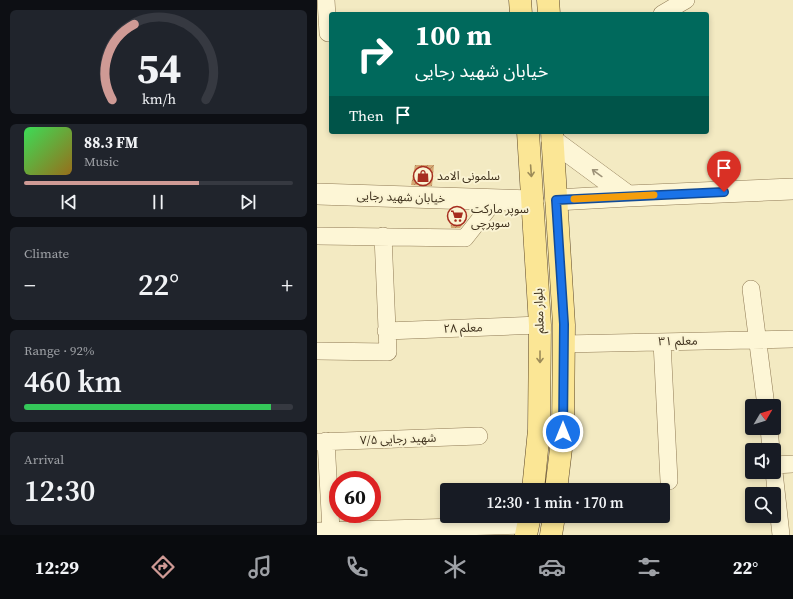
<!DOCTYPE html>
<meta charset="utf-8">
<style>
:root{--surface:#171b24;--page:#20242c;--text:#f1f3f6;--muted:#9ea1a6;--line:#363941;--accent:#cf9a95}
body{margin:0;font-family:"Source Serif 4","Noto Sans Arabic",serif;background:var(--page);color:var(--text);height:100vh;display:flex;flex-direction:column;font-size:15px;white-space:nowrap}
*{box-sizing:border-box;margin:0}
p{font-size:13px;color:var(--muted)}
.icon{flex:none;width:22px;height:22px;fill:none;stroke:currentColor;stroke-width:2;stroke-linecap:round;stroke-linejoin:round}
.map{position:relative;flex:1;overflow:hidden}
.panel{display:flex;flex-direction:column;gap:10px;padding:10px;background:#0d0f14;width:317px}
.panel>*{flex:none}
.banner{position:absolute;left:12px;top:12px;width:380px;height:122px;border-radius:4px;box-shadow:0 2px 6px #0003;background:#00695c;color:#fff;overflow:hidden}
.needle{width:26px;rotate:52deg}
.tools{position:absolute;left:428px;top:399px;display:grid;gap:8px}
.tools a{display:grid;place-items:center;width:36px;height:36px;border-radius:4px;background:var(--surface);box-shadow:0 2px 6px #0003;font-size:20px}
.speed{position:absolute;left:12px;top:471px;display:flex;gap:8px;font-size:20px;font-weight:700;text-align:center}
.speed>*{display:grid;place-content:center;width:52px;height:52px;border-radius:50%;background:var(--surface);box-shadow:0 2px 6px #0003;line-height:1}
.speed .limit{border:6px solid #d22;background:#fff;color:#111}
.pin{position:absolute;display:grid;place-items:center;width:34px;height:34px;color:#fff;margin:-41px -17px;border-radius:50% 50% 50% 0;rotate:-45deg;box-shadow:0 0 4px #0007}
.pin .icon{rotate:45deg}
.me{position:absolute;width:44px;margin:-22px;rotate:0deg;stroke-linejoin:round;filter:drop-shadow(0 0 3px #0008)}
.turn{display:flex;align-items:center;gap:14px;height:84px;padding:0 20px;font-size:18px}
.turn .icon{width:52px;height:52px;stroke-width:2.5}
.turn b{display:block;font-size:28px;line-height:34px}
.then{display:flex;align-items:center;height:38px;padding:0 20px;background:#0003;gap:8px;font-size:15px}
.big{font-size:30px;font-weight:600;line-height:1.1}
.panel .tile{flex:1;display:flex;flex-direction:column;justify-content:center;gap:6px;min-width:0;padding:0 14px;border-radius:6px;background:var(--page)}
.panel .dial{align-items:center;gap:0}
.dial svg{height:104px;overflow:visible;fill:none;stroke:var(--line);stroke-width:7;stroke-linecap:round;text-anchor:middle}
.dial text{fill:var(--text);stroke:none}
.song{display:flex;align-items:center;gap:12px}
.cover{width:48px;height:48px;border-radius:6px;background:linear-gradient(135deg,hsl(130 70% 55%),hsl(40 70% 35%))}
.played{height:4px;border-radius:2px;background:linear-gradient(90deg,var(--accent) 65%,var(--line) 65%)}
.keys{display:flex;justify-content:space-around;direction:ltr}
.heat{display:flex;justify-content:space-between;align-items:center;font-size:22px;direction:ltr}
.charge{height:6px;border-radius:3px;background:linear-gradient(90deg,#34c759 92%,var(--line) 0)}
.trip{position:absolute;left:123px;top:483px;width:230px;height:40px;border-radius:4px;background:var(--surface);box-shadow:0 2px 6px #0003;font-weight:600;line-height:40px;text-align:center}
.menu{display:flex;height:64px;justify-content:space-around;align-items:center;background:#090b0e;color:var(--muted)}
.menu .icon{width:28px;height:28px}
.menu .current{color:var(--accent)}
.menu b{font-size:18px;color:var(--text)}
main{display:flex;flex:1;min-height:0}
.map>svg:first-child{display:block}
</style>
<main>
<section class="panel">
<div class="tile dial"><svg viewBox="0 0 100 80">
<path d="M14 69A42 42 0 1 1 86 69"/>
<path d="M14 69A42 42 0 0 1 31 11" stroke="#cf9a95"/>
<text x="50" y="56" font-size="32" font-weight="700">54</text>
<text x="50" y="72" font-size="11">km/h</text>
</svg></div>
<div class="tile">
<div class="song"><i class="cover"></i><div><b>88.3 FM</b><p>Music</p></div></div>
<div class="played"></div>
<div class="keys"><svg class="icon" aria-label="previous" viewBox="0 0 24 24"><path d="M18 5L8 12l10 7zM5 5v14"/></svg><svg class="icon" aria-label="pause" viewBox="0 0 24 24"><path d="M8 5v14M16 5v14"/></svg><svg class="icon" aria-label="next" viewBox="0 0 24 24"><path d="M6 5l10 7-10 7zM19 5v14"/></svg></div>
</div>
<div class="tile"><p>Climate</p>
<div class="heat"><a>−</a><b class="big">22°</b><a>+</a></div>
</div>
<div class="tile"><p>Range · 92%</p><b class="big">460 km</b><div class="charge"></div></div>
<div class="tile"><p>Arrival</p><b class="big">12:30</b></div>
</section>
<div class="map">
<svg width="476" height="535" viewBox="0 0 476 535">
<defs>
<pattern id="building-hatch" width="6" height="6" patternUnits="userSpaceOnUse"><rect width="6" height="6" fill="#d6a773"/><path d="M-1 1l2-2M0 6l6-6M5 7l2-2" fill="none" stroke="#af885e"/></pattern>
</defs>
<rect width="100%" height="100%" fill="#f3eac2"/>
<path fill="url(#building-hatch)" d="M98,165H117L115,186L94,185Z
M132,210L149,211L148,222L143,228H134Z"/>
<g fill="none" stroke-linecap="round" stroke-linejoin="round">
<g stroke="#907b56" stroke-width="18">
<path id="minor" d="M9,0L11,33L14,32
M345,14L369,0
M0,236L148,238L178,200
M434,289L449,406
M69,331L223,325
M345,342L352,481
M247,344L476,339
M0,351L71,352L66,236
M452,428L454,450
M9,441L14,530
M0,442L162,436
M457,465L476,464
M457,472L464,535
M0,531L212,525"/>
</g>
<g stroke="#907b56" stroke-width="22">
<path id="tertiary" d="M235,140L311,196
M0,194L216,201
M239,200L311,196L476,189"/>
</g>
<g stroke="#5d482b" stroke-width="23">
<path id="primary" d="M203,0L204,14
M231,0L232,14
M211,132L223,325L222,430L216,490
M235,132L247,325L246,432L239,490
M209,535L213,516
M234,535L237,516"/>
</g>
<use href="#minor" stroke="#fdf6d6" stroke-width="17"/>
<use href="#tertiary" stroke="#fdf6d6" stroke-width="21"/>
<use href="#primary" stroke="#fbe695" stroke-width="22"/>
</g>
<defs><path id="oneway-shaft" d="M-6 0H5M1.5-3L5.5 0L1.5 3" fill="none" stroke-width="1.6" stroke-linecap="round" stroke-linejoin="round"/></defs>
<g stroke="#9c8b58">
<use href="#oneway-shaft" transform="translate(214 171) rotate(86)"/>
<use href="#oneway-shaft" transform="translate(223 357) rotate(90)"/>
</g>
<use stroke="#9e9379" href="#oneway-shaft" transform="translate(280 173) rotate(-144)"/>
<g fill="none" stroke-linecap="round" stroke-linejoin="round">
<g stroke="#114b97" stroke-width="10">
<path id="route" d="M246,432L247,324L239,200L407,192"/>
</g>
<use href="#route" stroke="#1a73e8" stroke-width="7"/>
<path stroke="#f59e0b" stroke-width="7" d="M257,199L337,195"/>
</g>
<defs>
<g id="shop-ring" transform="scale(1)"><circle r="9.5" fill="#faf3d2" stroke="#a62d1f" stroke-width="1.5"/><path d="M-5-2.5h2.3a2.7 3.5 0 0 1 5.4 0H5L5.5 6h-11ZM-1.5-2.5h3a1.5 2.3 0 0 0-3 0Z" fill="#a62d1f"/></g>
<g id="supermarket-ring" transform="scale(1)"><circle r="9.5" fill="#faf3d2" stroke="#a62d1f" stroke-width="1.5"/><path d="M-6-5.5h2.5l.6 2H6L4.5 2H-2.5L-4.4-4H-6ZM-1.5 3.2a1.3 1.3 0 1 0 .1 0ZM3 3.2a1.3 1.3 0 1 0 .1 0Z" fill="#a62d1f"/></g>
</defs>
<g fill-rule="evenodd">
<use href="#shop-ring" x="106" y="176"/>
<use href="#supermarket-ring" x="140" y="216"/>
</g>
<g text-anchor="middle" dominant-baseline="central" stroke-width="4" stroke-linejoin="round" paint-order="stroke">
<g font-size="12" fill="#3e301c" stroke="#faf3d2" text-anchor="start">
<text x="120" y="176">سلمونی الامد</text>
<text x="154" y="209">سوپر مارکت<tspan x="154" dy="14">سوپرچی</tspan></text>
</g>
<g font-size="12" fill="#3e301c" stroke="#faf3d2">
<text transform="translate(84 197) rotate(2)">خیابان شهید رجایی</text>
<text transform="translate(222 311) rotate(-92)">بلوار معلم</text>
<text transform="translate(146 328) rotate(-2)">معلم ۲۸</text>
<text transform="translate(361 341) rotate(-1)">معلم ۳۱</text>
<text transform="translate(81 439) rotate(-2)">شهید رجایی ۷/۵</text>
</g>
</g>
</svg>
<div class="tools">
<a><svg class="needle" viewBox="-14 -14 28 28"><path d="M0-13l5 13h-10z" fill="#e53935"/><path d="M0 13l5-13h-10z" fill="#9ea1a6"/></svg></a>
<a><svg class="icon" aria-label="sound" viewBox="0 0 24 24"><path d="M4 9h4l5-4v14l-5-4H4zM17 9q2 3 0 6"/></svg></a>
<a><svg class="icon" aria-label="search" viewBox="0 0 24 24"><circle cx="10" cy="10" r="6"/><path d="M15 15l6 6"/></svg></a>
</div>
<div class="speed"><div class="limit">60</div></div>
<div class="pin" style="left:407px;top:192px;background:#d93025"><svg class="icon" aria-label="arrive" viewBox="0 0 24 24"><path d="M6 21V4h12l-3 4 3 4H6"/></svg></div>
<svg class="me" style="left:246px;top:432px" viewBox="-20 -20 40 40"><circle r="17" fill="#1a73e8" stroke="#fff" stroke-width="3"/><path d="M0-11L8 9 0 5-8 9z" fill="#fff"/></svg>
<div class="trip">12:30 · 1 min · 170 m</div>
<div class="banner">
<div class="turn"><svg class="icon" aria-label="right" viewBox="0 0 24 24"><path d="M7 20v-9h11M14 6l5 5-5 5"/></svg><div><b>100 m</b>خیابان شهید رجایی</div></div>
<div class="then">Then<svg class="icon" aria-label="arrive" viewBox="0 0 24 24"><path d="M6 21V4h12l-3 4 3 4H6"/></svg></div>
</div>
</div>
</main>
<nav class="menu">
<b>12:29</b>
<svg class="icon current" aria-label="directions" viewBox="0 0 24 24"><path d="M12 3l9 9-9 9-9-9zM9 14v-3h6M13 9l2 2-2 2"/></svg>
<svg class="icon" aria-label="music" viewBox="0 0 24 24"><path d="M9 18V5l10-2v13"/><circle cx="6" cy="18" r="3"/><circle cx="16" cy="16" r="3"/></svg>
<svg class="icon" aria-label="phone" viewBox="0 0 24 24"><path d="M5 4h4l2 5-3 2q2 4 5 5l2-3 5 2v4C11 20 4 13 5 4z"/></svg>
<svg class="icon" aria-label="climate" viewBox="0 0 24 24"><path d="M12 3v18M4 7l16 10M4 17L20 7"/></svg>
<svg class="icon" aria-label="car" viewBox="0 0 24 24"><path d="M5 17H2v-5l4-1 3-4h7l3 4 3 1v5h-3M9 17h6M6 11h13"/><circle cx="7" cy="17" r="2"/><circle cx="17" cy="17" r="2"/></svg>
<svg class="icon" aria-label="filters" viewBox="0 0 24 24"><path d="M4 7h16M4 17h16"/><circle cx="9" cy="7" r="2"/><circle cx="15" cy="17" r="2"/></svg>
<b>22°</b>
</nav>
